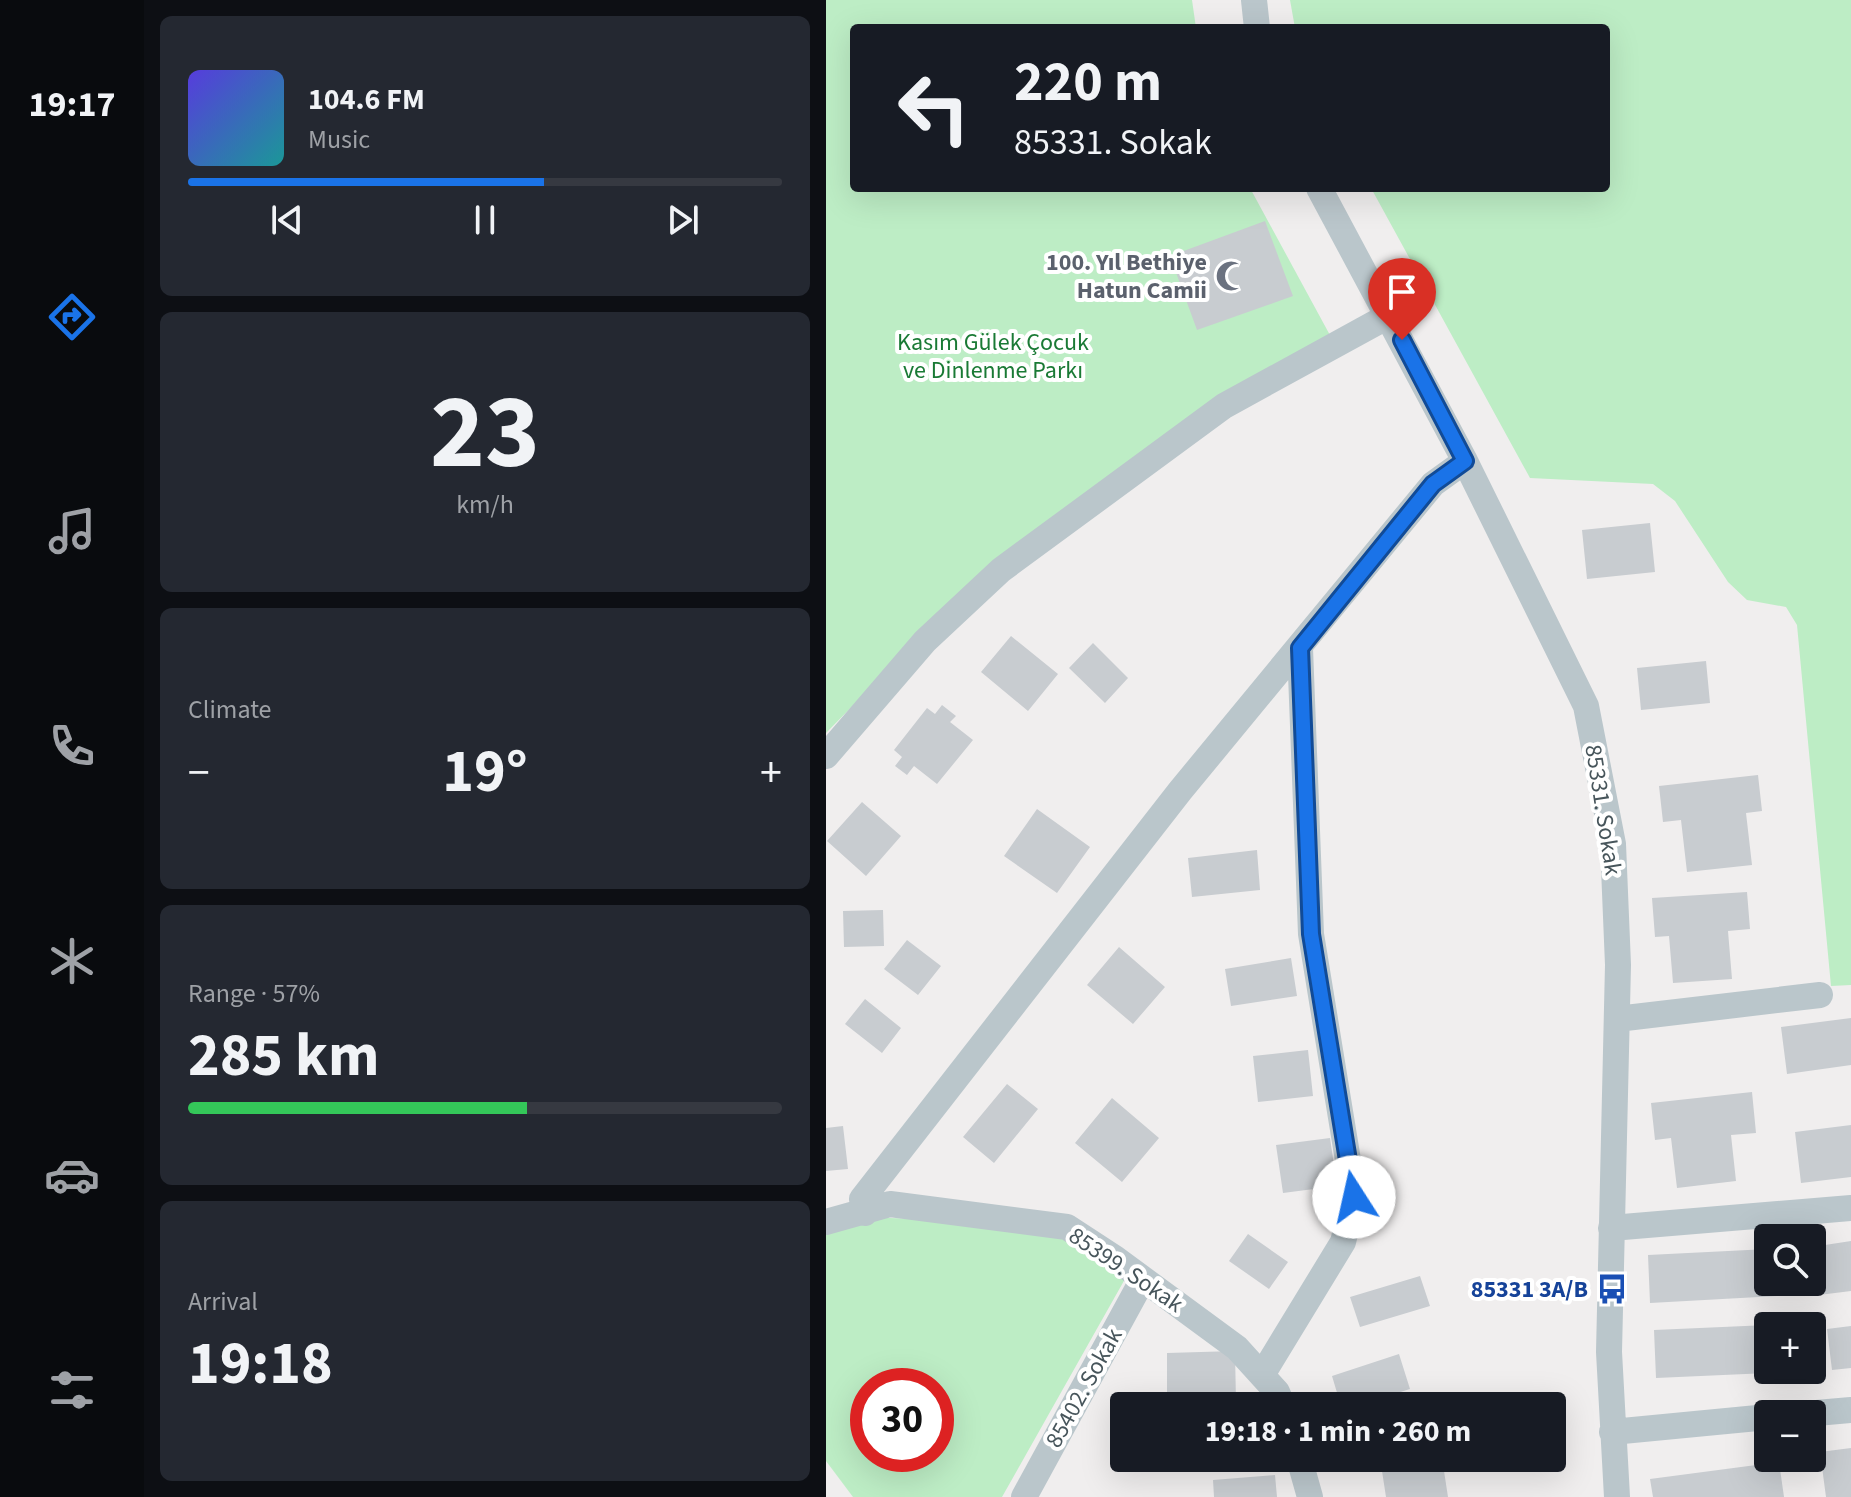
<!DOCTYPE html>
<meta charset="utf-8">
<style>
:root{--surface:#171b24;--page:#242831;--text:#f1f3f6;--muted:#9ea1a6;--line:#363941;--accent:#1a73e8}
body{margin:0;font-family:"Source Sans 3",sans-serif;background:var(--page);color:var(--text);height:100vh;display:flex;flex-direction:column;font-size:30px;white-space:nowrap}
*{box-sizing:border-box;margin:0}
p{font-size:26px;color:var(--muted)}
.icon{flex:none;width:44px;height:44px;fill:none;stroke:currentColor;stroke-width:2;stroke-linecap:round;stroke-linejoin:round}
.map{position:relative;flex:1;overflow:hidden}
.panel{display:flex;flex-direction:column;gap:16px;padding:16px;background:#0d0f14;width:682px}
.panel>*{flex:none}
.top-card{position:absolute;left:24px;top:24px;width:760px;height:168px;border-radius:8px;box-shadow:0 8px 32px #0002;background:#171b24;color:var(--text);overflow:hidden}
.fabs{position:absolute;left:928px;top:1224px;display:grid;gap:16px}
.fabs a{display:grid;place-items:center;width:72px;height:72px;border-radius:8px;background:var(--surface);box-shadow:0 8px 32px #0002;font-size:40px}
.speed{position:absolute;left:24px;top:1368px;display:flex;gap:16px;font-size:40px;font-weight:700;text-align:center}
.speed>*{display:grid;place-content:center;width:104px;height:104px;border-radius:50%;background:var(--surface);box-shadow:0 8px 32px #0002;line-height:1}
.speed .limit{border:12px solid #d22;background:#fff;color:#111}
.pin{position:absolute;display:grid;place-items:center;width:68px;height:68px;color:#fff;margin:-82px -34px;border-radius:50% 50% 50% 0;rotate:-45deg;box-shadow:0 0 8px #0007}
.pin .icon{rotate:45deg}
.me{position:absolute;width:88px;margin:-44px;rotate:350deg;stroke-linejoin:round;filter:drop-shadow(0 0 6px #0008)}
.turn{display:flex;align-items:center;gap:28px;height:168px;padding:0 32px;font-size:36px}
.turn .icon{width:104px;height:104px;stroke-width:2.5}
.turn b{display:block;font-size:56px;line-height:68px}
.big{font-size:60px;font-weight:700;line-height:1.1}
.panel .card{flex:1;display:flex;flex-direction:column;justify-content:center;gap:12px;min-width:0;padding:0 28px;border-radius:12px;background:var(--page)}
.panel .dial{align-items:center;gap:0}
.dial b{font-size:104px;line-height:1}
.song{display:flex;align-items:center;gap:24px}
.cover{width:96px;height:96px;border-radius:12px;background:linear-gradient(135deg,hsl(250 70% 55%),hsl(180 70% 35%))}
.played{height:8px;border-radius:4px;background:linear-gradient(90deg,var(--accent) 60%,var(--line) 60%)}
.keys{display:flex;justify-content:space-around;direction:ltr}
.heat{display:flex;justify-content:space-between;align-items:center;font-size:44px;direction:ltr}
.charge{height:12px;border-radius:6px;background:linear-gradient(90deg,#34c759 57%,var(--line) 0)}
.trip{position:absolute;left:284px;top:1392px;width:456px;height:80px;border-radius:8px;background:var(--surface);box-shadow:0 8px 32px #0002;font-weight:700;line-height:80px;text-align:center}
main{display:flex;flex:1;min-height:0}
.menu{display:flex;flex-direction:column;width:144px;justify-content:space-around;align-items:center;background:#090b0e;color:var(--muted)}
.menu .icon{width:56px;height:56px}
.menu .selected{color:var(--accent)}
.menu b{font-size:36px;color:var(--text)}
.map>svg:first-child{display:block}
</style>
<main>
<nav class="menu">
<b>19:17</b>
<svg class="icon selected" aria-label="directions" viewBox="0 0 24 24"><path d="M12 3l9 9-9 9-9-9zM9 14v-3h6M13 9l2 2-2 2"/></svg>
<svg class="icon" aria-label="music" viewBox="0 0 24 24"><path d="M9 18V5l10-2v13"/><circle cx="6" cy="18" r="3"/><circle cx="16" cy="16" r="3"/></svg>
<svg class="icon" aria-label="phone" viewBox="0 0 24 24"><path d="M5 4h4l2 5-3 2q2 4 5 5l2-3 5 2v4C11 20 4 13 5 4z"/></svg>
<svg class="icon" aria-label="climate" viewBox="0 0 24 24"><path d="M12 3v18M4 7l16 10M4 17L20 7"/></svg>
<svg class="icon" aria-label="car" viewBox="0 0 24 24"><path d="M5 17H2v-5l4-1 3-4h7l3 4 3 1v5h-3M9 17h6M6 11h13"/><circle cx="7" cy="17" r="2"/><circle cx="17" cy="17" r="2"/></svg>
<svg class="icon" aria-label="filters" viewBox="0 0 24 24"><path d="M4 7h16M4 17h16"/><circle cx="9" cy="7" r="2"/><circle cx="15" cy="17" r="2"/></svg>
</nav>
<section class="panel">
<div class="card">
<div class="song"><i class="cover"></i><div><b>104.6 FM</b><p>Music</p></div></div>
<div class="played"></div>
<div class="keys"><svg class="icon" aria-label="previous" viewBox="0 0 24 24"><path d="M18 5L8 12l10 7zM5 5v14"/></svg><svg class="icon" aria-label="pause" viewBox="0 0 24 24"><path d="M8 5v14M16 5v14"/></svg><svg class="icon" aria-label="next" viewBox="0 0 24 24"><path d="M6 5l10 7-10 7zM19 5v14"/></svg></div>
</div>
<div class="card dial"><b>23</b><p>km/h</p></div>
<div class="card"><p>Climate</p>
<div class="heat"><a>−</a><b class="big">19°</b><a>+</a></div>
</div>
<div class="card"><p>Range · 57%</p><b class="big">285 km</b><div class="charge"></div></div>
<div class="card"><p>Arrival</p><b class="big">19:18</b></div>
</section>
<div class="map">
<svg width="1025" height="1497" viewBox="0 0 1025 1497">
<rect width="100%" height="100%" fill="#f0eeee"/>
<path fill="#bdedc5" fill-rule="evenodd" d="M0,0H366L370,28H28V188H424L505,337L151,579L0,733Z
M464,0H1025V985L1005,986L971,625L960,607L921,600L902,582L849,501L827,484L704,478L545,188H780V28H469Z
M37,1217L144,1221L243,1235L299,1279L176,1497H27L0,1461V1227ZM42,1386H110V1454H42Z"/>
<path fill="#c8ccd0" d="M439,221L467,296L371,330L344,256Z
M824,523L829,572L761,579L756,530Z
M185,636L232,674L202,711L155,672Z
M267,643L302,678L279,703L243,668Z
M880,661L884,703L815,710L811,668Z
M116,705L130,716L124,722L147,740L111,784L88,766L81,775L69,766L76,757L68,750L101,708L109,714Z
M932,775L936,811L920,813L926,865L861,872L855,820L837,822L833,786Z
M36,802L75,836L40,876L1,841Z
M211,809L264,847L231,893L178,856Z
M431,850L434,890L366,897L362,858Z
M921,892L924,929L902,931L906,979L847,983L843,936L829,937L826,898Z
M57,910L58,946L18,947L17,911Z
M81,940L115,966L92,995L58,969Z
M293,947L339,987L307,1024L261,985Z
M465,958L471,996L405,1006L399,969Z
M39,999L75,1028L56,1053L19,1024Z
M1025,1018V1065L961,1074L955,1027Z
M482,1050L487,1096L432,1102L427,1056Z
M181,1084L212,1109L168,1163L137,1137Z
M926,1092L930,1133L905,1135L910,1181L851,1188L845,1138L829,1140L825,1103Z
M286,1098L333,1138L296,1182L249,1143Z
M1025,1125V1177L975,1183L969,1132Z
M17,1126L22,1169L0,1171V1128Z
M504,1138L511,1186L457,1193L450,1145Z
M422,1234L462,1262L443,1289L403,1261Z
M1025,1241V1291L985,1296L986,1247Z
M942,1249V1282H950L951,1296L824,1303L822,1255Z
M594,1276L604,1306L534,1327L524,1297Z
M942,1325V1373L830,1378L828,1330Z
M1025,1326V1368L1006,1370L1001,1329Z
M409,1351L410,1403L341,1404V1353Z
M573,1354L584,1389L530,1406H515L506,1376Z
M1025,1448V1497H1000L994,1452Z
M554,1458H616L622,1497H560Z
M953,1462L958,1497H827L824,1479Z
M449,1475L451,1497H388L387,1480Z"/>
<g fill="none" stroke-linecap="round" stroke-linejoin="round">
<path stroke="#bac6cb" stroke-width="26" d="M428,0L431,28
M493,188L639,461L760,706L787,844L792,965L783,1352L791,1497
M0,756L99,641L175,570L398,406L564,315
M791,1019L994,995
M39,1213L36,1199L354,791L607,484L639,461
M0,1222L64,1204L241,1227L290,1259L411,1348L451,1392L457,1406
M785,1228L1025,1208
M436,1375L517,1242L528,1197L485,934L474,648
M979,1414L1025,1410
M786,1432L942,1417
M473,1458L484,1497
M198,1497L317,1279"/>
</g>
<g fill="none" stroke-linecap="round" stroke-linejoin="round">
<g stroke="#114b97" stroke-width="20">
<path id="route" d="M528,1197L485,934L474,648L607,484L639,461L576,340"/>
</g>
<use href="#route" stroke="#1a73e8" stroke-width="14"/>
</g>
<defs>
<g id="mosque-bare" transform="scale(2.4)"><path d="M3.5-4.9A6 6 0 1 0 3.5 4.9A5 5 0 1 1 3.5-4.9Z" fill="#6b7280" stroke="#fff" stroke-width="2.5" paint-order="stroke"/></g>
<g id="bus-bare" transform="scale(2.4)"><path d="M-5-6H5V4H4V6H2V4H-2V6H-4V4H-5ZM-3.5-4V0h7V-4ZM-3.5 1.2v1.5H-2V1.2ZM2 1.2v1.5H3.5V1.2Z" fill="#1a4fb4" stroke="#fff" stroke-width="2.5" paint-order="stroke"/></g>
</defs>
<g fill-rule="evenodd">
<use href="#mosque-bare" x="405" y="276"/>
<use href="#bus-bare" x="786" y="1289"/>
</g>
<g text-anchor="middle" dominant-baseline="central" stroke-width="8" stroke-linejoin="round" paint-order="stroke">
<g font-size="24" font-weight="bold" fill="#5b616d" stroke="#fff" text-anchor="end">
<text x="381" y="262">100. Yıl Bethiye<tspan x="381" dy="28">Hatun Camii</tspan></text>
</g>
<g font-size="24" fill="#1a7a35" stroke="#fff">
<text x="167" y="342">Kasım Gülek Çocuk<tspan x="167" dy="28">ve Dinlenme Parkı</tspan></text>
</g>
<g font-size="24" fill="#47555b" stroke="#fff">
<text transform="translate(777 810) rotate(81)">85331. Sokak</text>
<text transform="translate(300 1270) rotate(34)">85399. Sokak</text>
<text transform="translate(258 1388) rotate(-61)">85402. Sokak</text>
</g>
<g font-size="24" font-weight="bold" fill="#164399" stroke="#fff" text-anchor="end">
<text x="762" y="1289">85331 3A/B</text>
</g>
</g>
</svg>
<div class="fabs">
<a><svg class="icon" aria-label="search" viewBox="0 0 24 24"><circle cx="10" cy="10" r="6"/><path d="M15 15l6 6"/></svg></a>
<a>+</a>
<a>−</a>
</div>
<div class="speed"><div class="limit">30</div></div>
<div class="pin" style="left:576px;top:340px;background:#d93025"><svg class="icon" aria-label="arrive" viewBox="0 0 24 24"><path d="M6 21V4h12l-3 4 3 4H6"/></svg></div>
<svg class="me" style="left:528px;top:1197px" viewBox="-20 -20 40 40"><circle r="19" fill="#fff"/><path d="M0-13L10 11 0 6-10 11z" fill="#1a73e8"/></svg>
<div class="trip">19:18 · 1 min · 260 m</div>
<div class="top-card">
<div class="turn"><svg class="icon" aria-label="left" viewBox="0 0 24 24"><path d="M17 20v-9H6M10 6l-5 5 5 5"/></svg><div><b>220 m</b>85331. Sokak</div></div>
</div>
</div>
</main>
